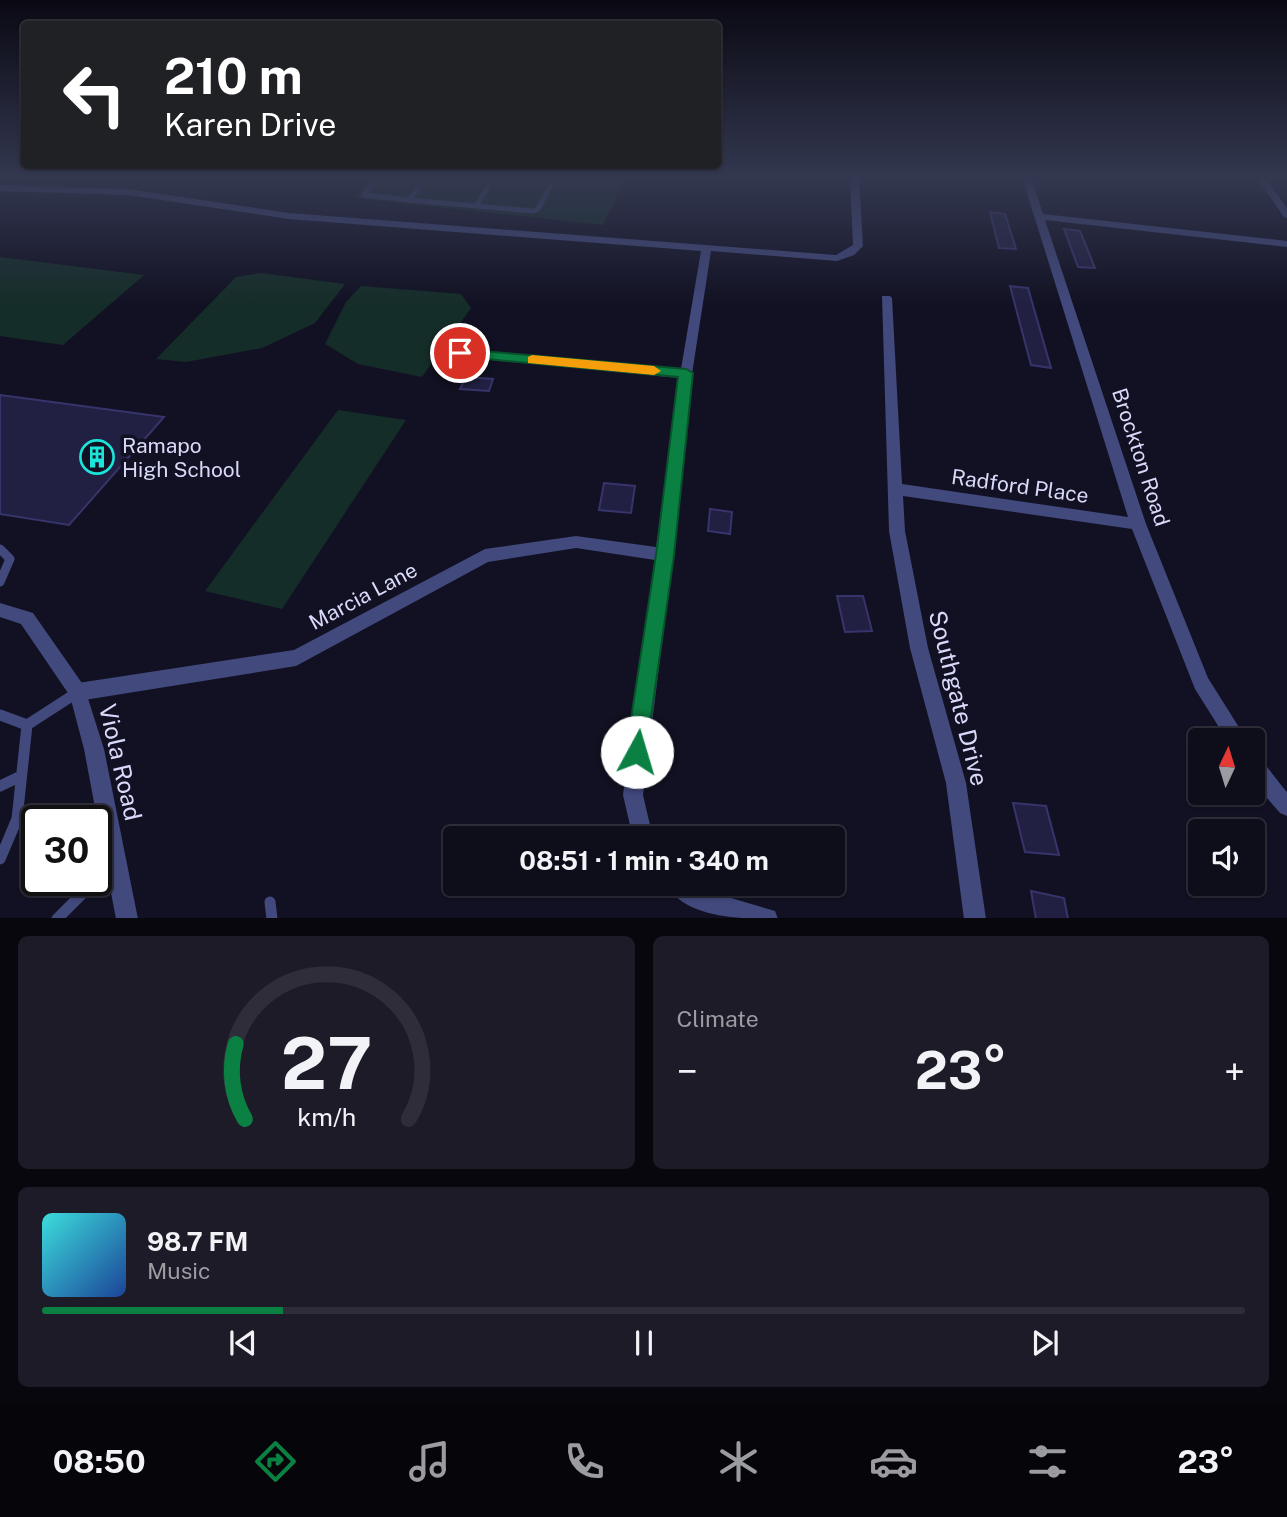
<!DOCTYPE html>
<meta charset="utf-8">
<style>
:root{--surface:#0e0d1a;--page:#1c1b27;--text:#f1f3f6;--muted:#9b9ca2;--line:#2e2d39;--accent:#0b8043}
body{margin:0;font-family:"Public Sans",sans-serif;background:var(--page);color:var(--text);height:100vh;display:flex;flex-direction:column;font-size:26px;white-space:nowrap}
*{box-sizing:border-box;margin:0}
p{font-size:23px;color:var(--muted)}
.icon{flex:none;width:38px;height:38px;fill:none;stroke:currentColor;stroke-width:2;stroke-linecap:round;stroke-linejoin:round}
.map{position:relative;height:918px;overflow:hidden}
.side{display:flex;flex-direction:column;gap:18px;padding:18px;background:#08070e;flex:1}
.side>*{flex:none}
.banner{position:absolute;left:21px;top:21px;width:700px;height:147px;border-radius:7px;box-shadow:0 2px 5px #0004,0 0 0 2px var(--line);background:#202124;color:#fff;overflow:hidden}
.needle{width:46px;rotate:4deg}
.fabs{position:absolute;left:1188px;top:728px;display:grid;gap:14px}
.fabs a{display:grid;place-items:center;width:77px;height:77px;border-radius:7px;background:var(--surface);box-shadow:0 2px 5px #0004,0 0 0 2px var(--line);font-size:35px}
.speed{position:absolute;left:21px;top:805px;display:flex;gap:14px;font-size:35px;font-weight:700;text-align:center}
.speed>*{display:grid;place-content:center;width:91px;height:91px;border-radius:50%;background:var(--surface);box-shadow:0 2px 5px #0004,0 0 0 2px var(--line);line-height:1}
.speed .limit{border:4px solid #111;border-radius:10px;background:#fff;color:#111}
.pin{position:absolute;display:grid;place-items:center;width:60px;height:60px;color:#fff;margin:-30px;border:4px solid #fff;border-radius:50%;box-shadow:0 2px 7px #0007}
.me{position:absolute;width:77px;margin:-38px;rotate:6deg;stroke-linejoin:round;filter:drop-shadow(0 0 5px #0008)}
.turn{display:flex;align-items:center;gap:24px;height:147px;padding:0 28px;font-size:32px}
.turn .icon{width:91px;height:91px;stroke-width:2.5}
.turn b{display:block;font-size:49px;line-height:60px}
.big{font-size:52px;font-weight:700;line-height:1.1}
.side .widget{flex:1;display:flex;flex-direction:column;justify-content:center;gap:10px;min-width:0;padding:0 24px;border-radius:10px;background:var(--page)}
.side .dial{align-items:center;gap:0}
.dial svg{height:182px;overflow:visible;fill:none;stroke:var(--line);stroke-width:7;stroke-linecap:round;text-anchor:middle}
.dial text{fill:var(--text);stroke:none}
.song{display:flex;align-items:center;gap:21px}
.cover{width:84px;height:84px;border-radius:10px;background:linear-gradient(135deg,hsl(180 70% 55%),hsl(220 70% 35%))}
.played{height:7px;border-radius:4px;background:linear-gradient(90deg,var(--accent) 20%,var(--line) 20%)}
.keys{display:flex;justify-content:space-around;direction:ltr}
.heat{display:flex;justify-content:space-between;align-items:center;font-size:38px;direction:ltr}
.side .tiles{flex:1;display:grid;gap:18px;grid-template-columns:1fr 1fr}
.widget:last-child{grid-column:span 2}
.trip{position:absolute;left:443px;top:826px;width:402px;height:70px;border-radius:7px;background:var(--surface);box-shadow:0 2px 5px #0004,0 0 0 2px var(--line);font-weight:700;line-height:70px;text-align:center}
.tab-bar{display:flex;height:112px;justify-content:space-around;align-items:center;background:#06050a;color:var(--muted)}
.tab-bar .icon{width:49px;height:49px}
.tab-bar .on{color:var(--accent)}
.tab-bar b{font-size:32px;color:var(--text)}
.map>svg:first-child{display:block}
</style>
<div class="map">
<svg width="1287" height="919" viewBox="0 0 1287 919">
<rect width="100%" height="100%" fill="#121123"/>
<path fill="#152d28" d="M372,177H626L603,225L355,198Z
M0,257L144,275L63,345L0,336Z
M261,273L345,284L315,323L262,348L186,362L156,359L236,277Z
M361,286L461,294L471,308L422,377L358,364L325,344L346,302Z
M338,410L406,420L282,609L205,591Z"/>
<path fill="#212042" stroke="#37346b" stroke-width="2" d="M990,212L1005,214L1016,249L999,248Z
M1064,229L1080,231L1095,268L1078,267Z
M1010,286L1028,288L1051,368L1031,365Z
M466,377L493,379L489,391L460,389Z
M0,395L164,417L69,525L0,514Z
M604,483L635,486L631,513L599,510Z
M710,509L732,512L730,534L708,531Z
M837,596H863L872,631L845,632Z
M1013,803L1046,806L1059,855L1025,852Z
M1031,891L1064,898L1068,919H1036Z"/>
<g fill="none" stroke-linecap="round" stroke-linejoin="round">
<path stroke="#42497d" stroke-width="5" d="M380,177L364,195L409,200
M427,177L409,200L533,211L538,209L555,177
M476,206L494,177"/>
<path stroke="#42497d" stroke-width="9" d="M0,549L10,559L0,582"/>
<path stroke="#42497d" stroke-width="11" d="M0,715L27,725
M27,725L78,692
M0,786L21,776
M0,859L17,819L27,725
M96,880L114,863
M270,902L272,919
M57,919L96,880"/>
<path fill="#42497d" fill-rule="evenodd" d="M850,177H859L863,246L854,255L837,261L711,251L692,374L673,555L643,795L653,838H633L623,795L655,560L576,548L488,562L296,666L78,701L72,698L69,692L72,686L78,683L294,650L485,549L576,536L656,547L679,378L460,357L454,353L460,349L681,369L701,251L289,219L128,195L0,191V185L128,189L289,213L836,255L853,245Z
M1022,177H1031L1043,214L1287,241V247L1045,220L1146,524L1208,678L1247,740H1227L1195,689L1132,529L903,496L905,531L928,648L966,783L986,919H964L946,783L910,648L889,531L882,296H890L892,298L902,484L1128,517Z
M1256,177H1265L1287,208V218L1284,217Z
M1253,754C1263,759 1278,782 1287,792V816L1280,813L1253,782Z
M667,884H696L704,890L775,911L778,919C745,919 683,919 667,884Z"/>
<path fill="#42497d" fill-rule="evenodd" d="M0,603L33,613L84,686L104,749L138,919H116L84,749L70,696L21,624L0,617Z"/>
</g>
<linearGradient id="sky" x2="0" y2="1"><stop stop-color="#0a0913"/><stop offset="0.58" stop-color="#333850"/><stop offset="1" stop-color="#333850" stop-opacity="0"/></linearGradient>
<rect width="1287" height="306" fill="url(#sky)"/>
<path fill="#0b8043" stroke="#07532c" stroke-width="2" d="M460,349L686,369L693,373L674,555L645,760L637,763L630,760L626,752L656,555L678,377L455,356L453,353Z"/>
<path fill="#f59e0b" d="M532,355L654,366L661,371L654,375L528,363V357Z"/>
<defs>
<g id="building-ring" transform="scale(1.75)"><circle r="9.5" fill="#121123" stroke="#1be4d9" stroke-width="1.5"/><path d="M-4-6H4V6H1V3H-1V6H-4ZM-2.5-4.3h1.7v1.8h-1.7ZM.8-4.3h1.7v1.8H.8ZM-2.5-1h1.7V.8h-1.7ZM.8-1h1.7V.8H.8Z" fill="#1be4d9"/></g>
</defs>
<g fill-rule="evenodd">
<use href="#building-ring" x="97" y="457"/>
</g>
<g text-anchor="middle" dominant-baseline="central" stroke-width="7" stroke-linejoin="round" paint-order="stroke">
<g font-size="21" fill="#d9dafa" stroke="#121123" text-anchor="start">
<text x="122" y="445">Ramapo<tspan x="122" dy="24">High School</tspan></text>
</g>
<g font-size="21" fill="#d9dafa" stroke="#121123">
<text transform="translate(1141 457) rotate(72)">Brockton Road</text>
<text transform="translate(1020 486) rotate(8)">Radford Place</text>
<text transform="translate(363 596) rotate(-28)">Marcia Lane</text>
</g>
<g font-size="24" fill="#d9dafa" stroke="#121123">
<text transform="translate(959 698) rotate(76)">Southgate Drive</text>
<text transform="translate(121 762) rotate(77)">Viola Road</text>
</g>
</g>
</svg>
<div class="fabs">
<a><svg class="needle" viewBox="-14 -14 28 28"><path d="M0-13l5 13h-10z" fill="#e53935"/><path d="M0 13l5-13h-10z" fill="#9b9ca2"/></svg></a>
<a><svg class="icon" aria-label="sound" viewBox="0 0 24 24"><path d="M4 9h4l5-4v14l-5-4H4zM17 9q2 3 0 6"/></svg></a>
</div>
<div class="speed"><div class="limit">30</div></div>
<div class="pin" style="left:460px;top:353px;background:#d93025"><svg class="icon" aria-label="arrive" viewBox="0 0 24 24"><path d="M6 21V4h12l-3 4 3 4H6"/></svg></div>
<svg class="me" style="left:637px;top:752px" viewBox="-20 -20 40 40"><circle r="19" fill="#fff"/><path d="M0-13L10 11 0 6-10 11z" fill="#0b8043"/></svg>
<div class="trip">08:51 · 1 min · 340 m</div>
<div class="banner">
<div class="turn"><svg class="icon" aria-label="left" viewBox="0 0 24 24"><path d="M17 20v-9H6M10 6l-5 5 5 5"/></svg><div><b>210 m</b>Karen Drive</div></div>
</div>
</div>
<section class="side">
<div class="tiles">
<div class="widget dial"><svg viewBox="0 0 100 80">
<path d="M14 69A42 42 0 1 1 86 69"/>
<path d="M14 69A42 42 0 0 1 10 36" stroke="#0b8043"/>
<text x="50" y="56" font-size="32" font-weight="700">27</text>
<text x="50" y="72" font-size="11">km/h</text>
</svg></div>
<div class="widget"><p>Climate</p>
<div class="heat"><a>−</a><b class="big">23°</b><a>+</a></div>
</div>
<div class="widget">
<div class="song"><i class="cover"></i><div><b>98.7 FM</b><p>Music</p></div></div>
<div class="played"></div>
<div class="keys"><svg class="icon" aria-label="previous" viewBox="0 0 24 24"><path d="M18 5L8 12l10 7zM5 5v14"/></svg><svg class="icon" aria-label="pause" viewBox="0 0 24 24"><path d="M8 5v14M16 5v14"/></svg><svg class="icon" aria-label="next" viewBox="0 0 24 24"><path d="M6 5l10 7-10 7zM19 5v14"/></svg></div>
</div>
</div>
</section>
<nav class="tab-bar">
<b>08:50</b>
<svg class="icon on" aria-label="directions" viewBox="0 0 24 24"><path d="M12 3l9 9-9 9-9-9zM9 14v-3h6M13 9l2 2-2 2"/></svg>
<svg class="icon" aria-label="music" viewBox="0 0 24 24"><path d="M9 18V5l10-2v13"/><circle cx="6" cy="18" r="3"/><circle cx="16" cy="16" r="3"/></svg>
<svg class="icon" aria-label="phone" viewBox="0 0 24 24"><path d="M5 4h4l2 5-3 2q2 4 5 5l2-3 5 2v4C11 20 4 13 5 4z"/></svg>
<svg class="icon" aria-label="climate" viewBox="0 0 24 24"><path d="M12 3v18M4 7l16 10M4 17L20 7"/></svg>
<svg class="icon" aria-label="car" viewBox="0 0 24 24"><path d="M5 17H2v-5l4-1 3-4h7l3 4 3 1v5h-3M9 17h6M6 11h13"/><circle cx="7" cy="17" r="2"/><circle cx="17" cy="17" r="2"/></svg>
<svg class="icon" aria-label="filters" viewBox="0 0 24 24"><path d="M4 7h16M4 17h16"/><circle cx="9" cy="7" r="2"/><circle cx="15" cy="17" r="2"/></svg>
<b>23°</b>
</nav>
